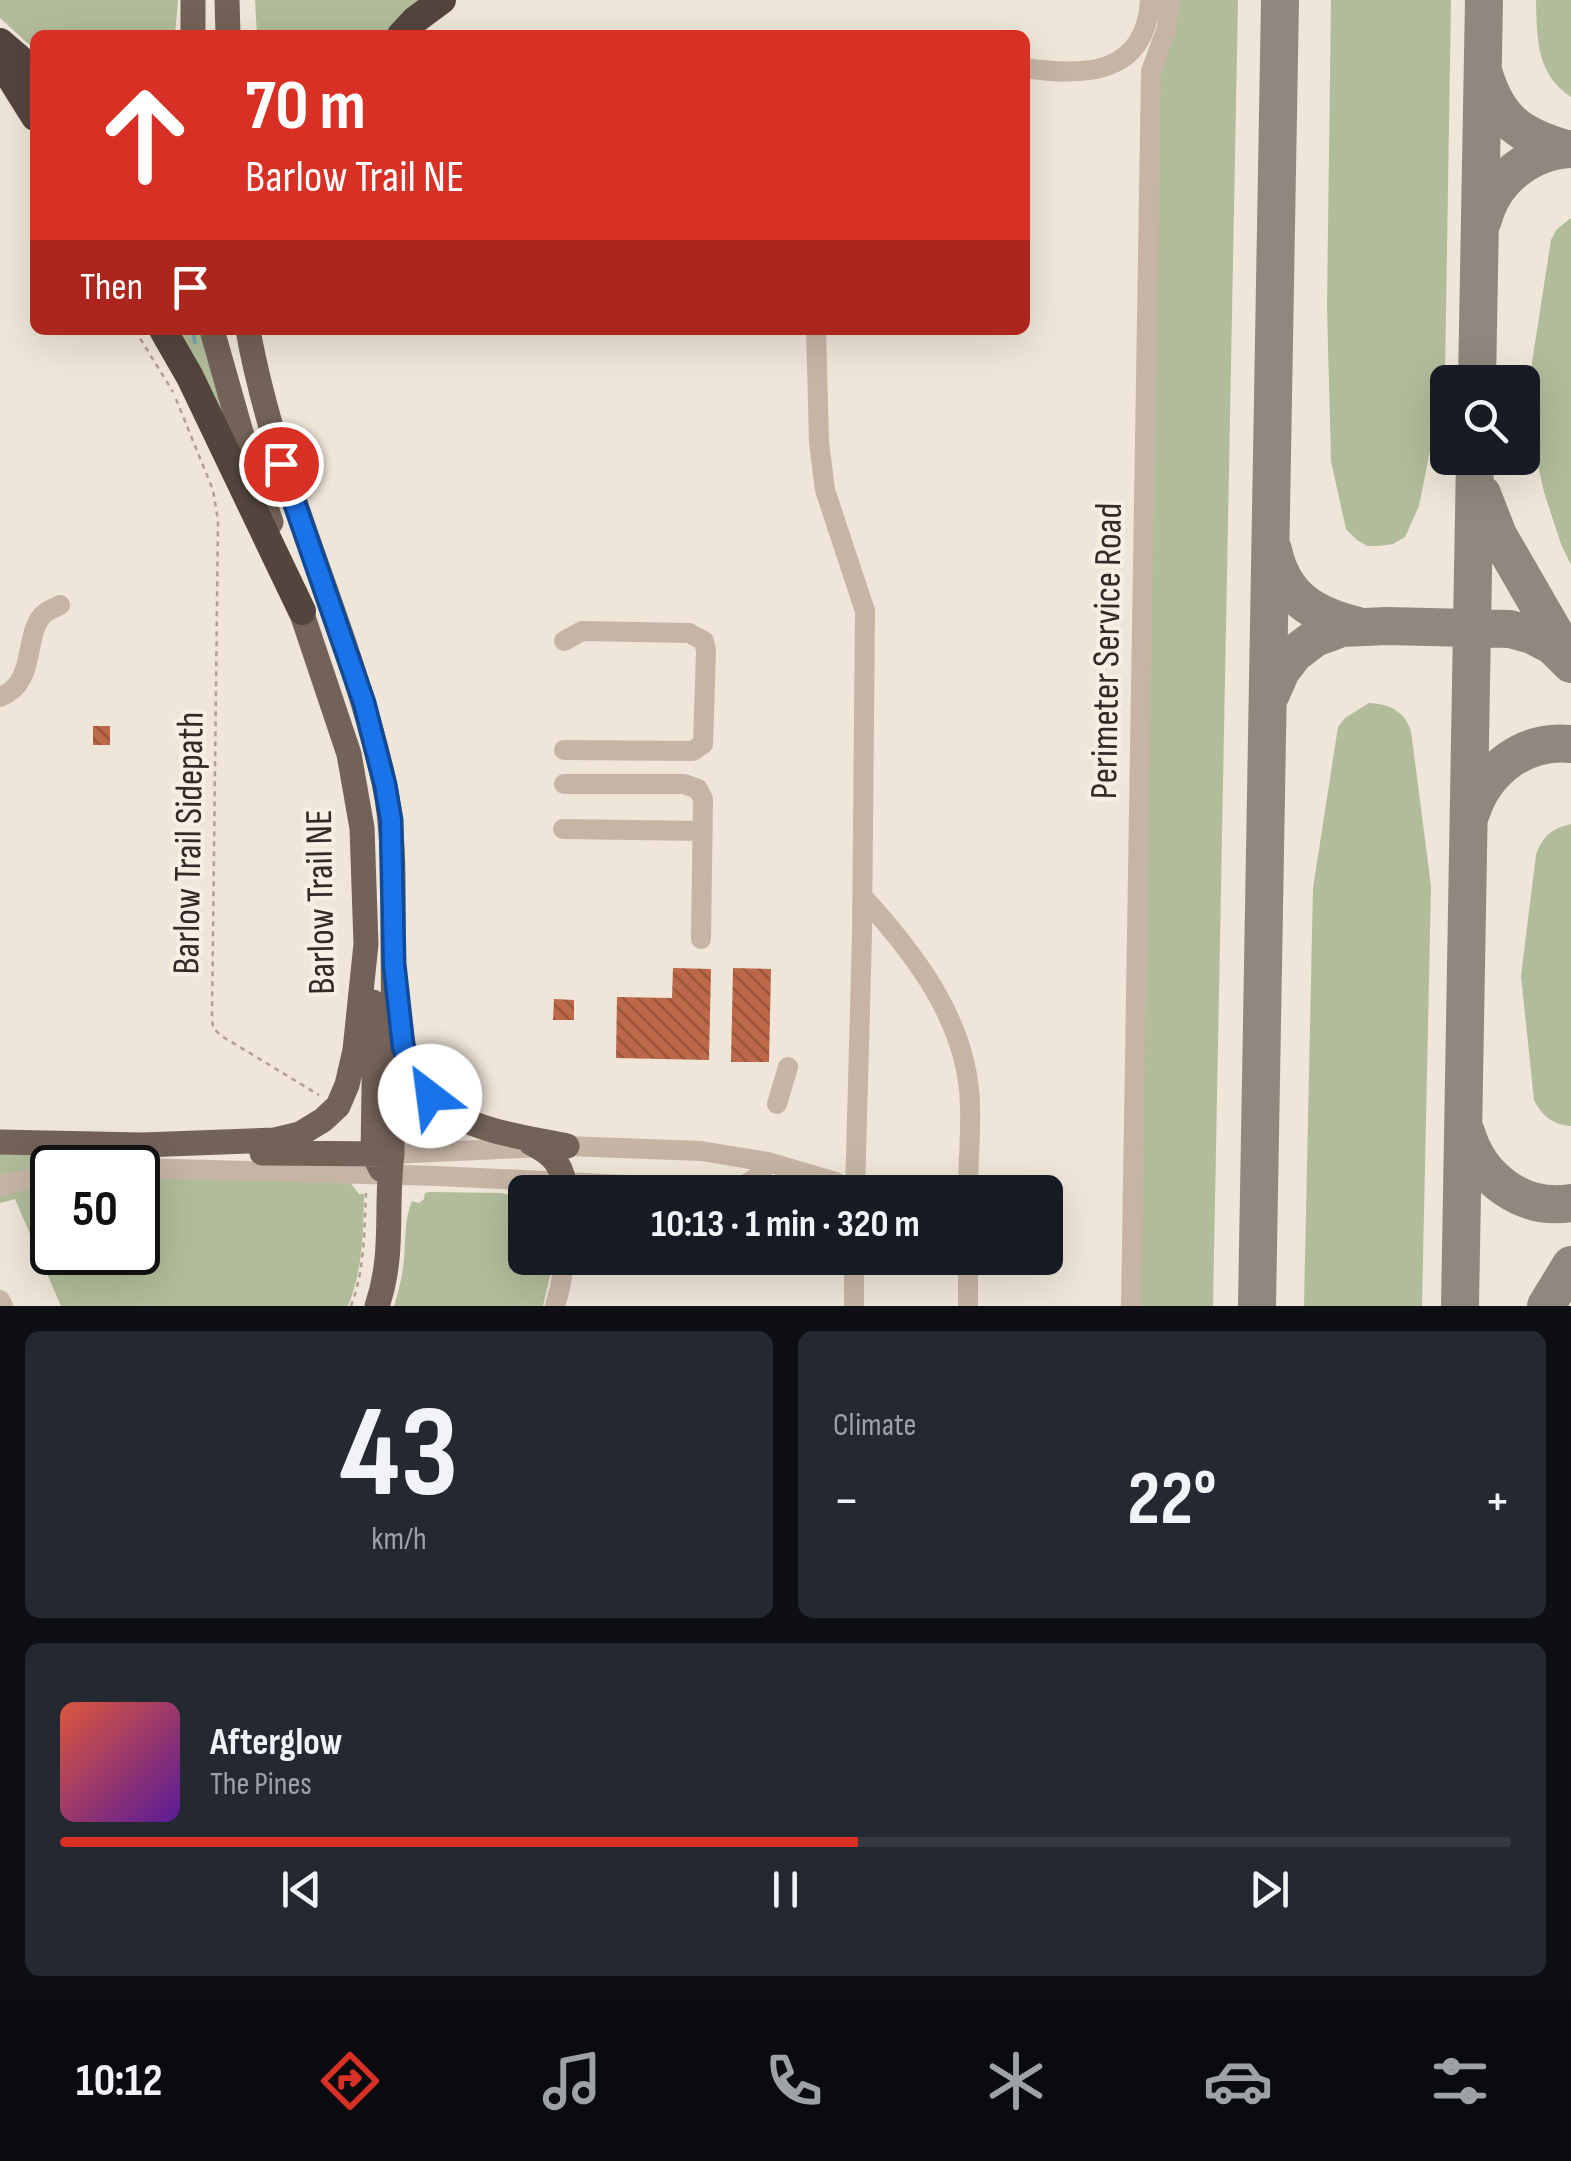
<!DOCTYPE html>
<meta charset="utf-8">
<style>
:root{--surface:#171b24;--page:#242831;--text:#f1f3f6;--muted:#9ea1a6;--line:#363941;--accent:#d93025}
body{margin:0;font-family:"Sofia Sans Condensed",sans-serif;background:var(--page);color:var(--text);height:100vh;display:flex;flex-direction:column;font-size:38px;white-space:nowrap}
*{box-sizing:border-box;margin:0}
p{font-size:32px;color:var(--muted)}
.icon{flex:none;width:55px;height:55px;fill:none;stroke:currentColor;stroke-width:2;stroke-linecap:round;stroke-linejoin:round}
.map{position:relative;height:1306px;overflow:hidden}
.panel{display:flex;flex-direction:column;gap:25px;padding:25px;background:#0d0f14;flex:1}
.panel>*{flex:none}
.top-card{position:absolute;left:30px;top:30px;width:1000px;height:305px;border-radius:15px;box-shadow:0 10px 40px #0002;background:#d93025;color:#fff;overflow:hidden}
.buttons{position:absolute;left:1430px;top:365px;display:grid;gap:20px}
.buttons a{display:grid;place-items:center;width:110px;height:110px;border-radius:15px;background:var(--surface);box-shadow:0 10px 40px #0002;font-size:50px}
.speed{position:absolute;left:30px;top:1145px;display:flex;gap:20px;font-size:50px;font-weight:700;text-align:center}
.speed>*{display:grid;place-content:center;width:130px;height:130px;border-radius:50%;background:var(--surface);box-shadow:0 10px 40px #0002;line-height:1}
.speed .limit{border:5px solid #111;border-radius:15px;background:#fff;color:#111}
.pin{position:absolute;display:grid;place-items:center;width:85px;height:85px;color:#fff;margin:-42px;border:5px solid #fff;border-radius:50%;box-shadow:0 2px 10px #0007}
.me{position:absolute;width:110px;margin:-55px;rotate:330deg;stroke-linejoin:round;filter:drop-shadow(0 0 8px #0008)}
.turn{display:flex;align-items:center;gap:35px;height:210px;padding:0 50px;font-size:45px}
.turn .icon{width:130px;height:130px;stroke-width:2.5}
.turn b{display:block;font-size:70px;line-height:85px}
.then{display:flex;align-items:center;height:95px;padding:0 50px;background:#0003;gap:20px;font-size:38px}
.big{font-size:75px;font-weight:700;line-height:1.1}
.panel .card{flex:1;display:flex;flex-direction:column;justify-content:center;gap:15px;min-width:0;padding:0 35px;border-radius:15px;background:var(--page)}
.panel .dial{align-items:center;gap:0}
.dial b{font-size:130px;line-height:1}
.song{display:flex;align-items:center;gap:30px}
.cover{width:120px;height:120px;border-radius:15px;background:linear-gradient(135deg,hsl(10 70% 55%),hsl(270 70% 35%))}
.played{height:10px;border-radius:5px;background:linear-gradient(90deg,var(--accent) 55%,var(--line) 55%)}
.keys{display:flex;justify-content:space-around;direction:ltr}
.heat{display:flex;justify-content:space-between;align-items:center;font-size:55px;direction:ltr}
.panel .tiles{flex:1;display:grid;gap:25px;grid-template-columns:1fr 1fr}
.card:last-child{grid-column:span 2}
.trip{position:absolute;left:508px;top:1175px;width:555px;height:100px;border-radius:15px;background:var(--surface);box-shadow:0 10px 40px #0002;font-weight:700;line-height:100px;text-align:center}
.menu{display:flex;height:160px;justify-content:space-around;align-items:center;background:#090b0e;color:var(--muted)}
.menu .icon{width:70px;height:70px}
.menu .selected{color:var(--accent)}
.menu b{font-size:45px;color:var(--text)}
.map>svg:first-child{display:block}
</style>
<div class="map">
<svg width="1571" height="1306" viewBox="0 0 1571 1306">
<defs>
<pattern id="building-back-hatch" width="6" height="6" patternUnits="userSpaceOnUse" patternTransform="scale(2.5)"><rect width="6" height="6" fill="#bd6848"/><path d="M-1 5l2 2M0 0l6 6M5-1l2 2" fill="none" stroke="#9a563c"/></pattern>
</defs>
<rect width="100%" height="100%" fill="#efe5d8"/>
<path fill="#b0bc9a" d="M0,0H178L175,35H35V50L0,18Z
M255,0H427L391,35H257Z
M1173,0H1238L1213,1306H1136L1158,67Z
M1331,0H1451L1445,375L1419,506L1405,537L1393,544L1379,546H1367L1357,540L1346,529L1331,461L1327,307Z
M1536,0H1571V97C1536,74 1537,38 1536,0Z
M1571,218V565L1561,544L1544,492L1532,437L1527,395L1551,240L1557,229Z
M174,330H206L242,463Z
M1369,703C1390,704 1404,711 1411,731L1431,886L1422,1306H1304L1313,888L1338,727L1345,718Z
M1571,824V1126C1553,1125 1542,1116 1534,1100L1521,976L1536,855C1543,836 1551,829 1571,824Z
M0,1154L59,1155L60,1162L0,1176Z
M138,1178L348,1180L359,1194H364C363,1233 363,1270 348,1306H61L15,1199L0,1203V1196L52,1183V1252H138Z
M430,1192L501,1193L525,1198V1258H554L543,1306H394C399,1290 403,1274 404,1258C406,1238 404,1220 412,1201L419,1203L424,1199L425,1193Z"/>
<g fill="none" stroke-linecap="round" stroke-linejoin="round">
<path stroke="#79a6aa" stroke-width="4" d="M192,330L195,342"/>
<path stroke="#90887f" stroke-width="38" d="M1484,74C1498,121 1521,136 1566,149
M1483,220C1493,180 1529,151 1571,149
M1477,382L1484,0
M1482,494L1498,535L1566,653
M1273,550C1283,597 1313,615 1358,626
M1271,694L1281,671L1294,654L1315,638L1342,628L1387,626L1510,629L1532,635L1553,646L1571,664
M1471,813C1485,769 1525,739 1571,744
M1466,1132C1479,1178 1522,1211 1571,1203
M1257,1306L1280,0
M1460,1306L1475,458
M1546,1306L1571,1265"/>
</g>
<path fill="url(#building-back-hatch)" d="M93,726H110V745H93Z
M673,968L711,969L709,1060L616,1058L617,997L672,998Z
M733,968L771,969L769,1062H731Z
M554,999L574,1000V1020H553Z"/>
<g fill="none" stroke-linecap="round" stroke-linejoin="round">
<path stroke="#b19f90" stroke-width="2.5" stroke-dasharray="5 5" stroke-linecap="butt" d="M135,330L173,392
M176,399L213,490L218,521L212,1018L213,1027L220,1035L319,1095
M351,1306C365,1269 364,1232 366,1193"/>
<path stroke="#c6b5a5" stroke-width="20" d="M1025,68C1085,77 1146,75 1150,0
M816,330L819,442L825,490L865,611L862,936L855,1192
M0,697C39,682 22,632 45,613C50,609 55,608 60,605
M564,750L693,751L703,744L706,651L704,641L689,633L582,631L564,641
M564,784H684L698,789L703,799L701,939
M563,829L703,831
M863,897C916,955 969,1024 970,1107C971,1135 968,1164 968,1192
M777,1104L788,1067
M392,1154L567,1146L701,1151L768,1162L836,1182
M138,1168L438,1176L670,1187L714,1192
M0,1186L52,1173
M702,1187C732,1187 751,1192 768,1162
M968,1258V1306
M0,1300L3,1306
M555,1306L560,1288L565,1258
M854,1306V1258
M1131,1306L1151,71L1167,28L1169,0"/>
<path stroke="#736258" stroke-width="25" d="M193,0V35
M227,0L228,35
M212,330L246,450L271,522
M248,330C276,486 350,628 384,782C395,834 393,888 393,941C394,1012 393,1083 392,1154C385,1207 395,1254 377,1306
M373,1002L375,1023L373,1154L381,1169
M402,1038C412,1125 499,1132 567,1146
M0,1142L142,1145L275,1140L300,1134L323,1120L338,1106L347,1085L355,1050L366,944L362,828L349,754L295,593
M531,1143C549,1152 561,1162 564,1183
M262,1153L392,1154"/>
<path stroke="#53453e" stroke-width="28" d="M401,35L415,20L442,0
M0,42L35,72
M0,61L35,117
M163,330L190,377L302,611"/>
</g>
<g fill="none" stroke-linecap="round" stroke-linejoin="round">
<g stroke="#114b97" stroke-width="25">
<path id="route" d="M281,464L364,703L385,785L391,820L394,964L403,1046L413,1072L430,1096"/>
</g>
<use href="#route" stroke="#1a73e8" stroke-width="18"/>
</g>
<g text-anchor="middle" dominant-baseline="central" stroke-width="8" stroke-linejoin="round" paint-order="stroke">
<g font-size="38" fill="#322a26" stroke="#f7efe4">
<text transform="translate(1107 651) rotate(-89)">Perimeter Service Road</text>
<text transform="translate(189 843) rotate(-89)">Barlow Trail Sidepath</text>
<text transform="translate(321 902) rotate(-91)">Barlow Trail NE</text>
</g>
</g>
</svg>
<div class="buttons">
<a><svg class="icon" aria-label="search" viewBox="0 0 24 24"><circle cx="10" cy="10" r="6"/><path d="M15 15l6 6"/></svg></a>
</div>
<div class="speed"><div class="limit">50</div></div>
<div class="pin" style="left:281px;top:464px;background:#d93025"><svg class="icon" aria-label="arrive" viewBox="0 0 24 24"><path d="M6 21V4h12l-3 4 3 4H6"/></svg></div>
<svg class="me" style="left:430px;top:1096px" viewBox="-20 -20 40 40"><circle r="19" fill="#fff"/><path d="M0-13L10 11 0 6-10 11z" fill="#1a73e8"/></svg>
<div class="trip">10:13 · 1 min · 320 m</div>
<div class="top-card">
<div class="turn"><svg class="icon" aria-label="ahead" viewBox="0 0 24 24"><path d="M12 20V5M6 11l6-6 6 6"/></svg><div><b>70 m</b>Barlow Trail NE</div></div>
<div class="then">Then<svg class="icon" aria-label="arrive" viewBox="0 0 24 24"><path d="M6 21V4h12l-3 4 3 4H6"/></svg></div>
</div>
</div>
<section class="panel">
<div class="tiles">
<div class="card dial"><b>43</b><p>km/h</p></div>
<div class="card"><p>Climate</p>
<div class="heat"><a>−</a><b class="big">22°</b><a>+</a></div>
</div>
<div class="card">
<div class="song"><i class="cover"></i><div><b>Afterglow</b><p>The Pines</p></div></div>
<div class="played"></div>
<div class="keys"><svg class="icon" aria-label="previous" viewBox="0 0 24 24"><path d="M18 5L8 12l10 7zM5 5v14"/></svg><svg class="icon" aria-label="pause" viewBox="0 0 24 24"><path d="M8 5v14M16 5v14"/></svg><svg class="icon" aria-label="next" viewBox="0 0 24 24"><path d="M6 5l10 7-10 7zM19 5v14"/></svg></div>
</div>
</div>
</section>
<nav class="menu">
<b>10:12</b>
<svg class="icon selected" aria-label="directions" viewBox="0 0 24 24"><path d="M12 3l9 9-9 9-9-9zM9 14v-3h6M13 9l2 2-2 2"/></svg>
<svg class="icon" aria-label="music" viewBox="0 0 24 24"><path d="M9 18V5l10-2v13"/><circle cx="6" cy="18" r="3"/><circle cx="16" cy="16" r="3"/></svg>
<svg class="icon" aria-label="phone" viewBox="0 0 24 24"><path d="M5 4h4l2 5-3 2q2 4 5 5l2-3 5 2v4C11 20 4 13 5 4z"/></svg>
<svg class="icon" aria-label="climate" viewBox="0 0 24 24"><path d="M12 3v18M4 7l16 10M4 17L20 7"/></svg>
<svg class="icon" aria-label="car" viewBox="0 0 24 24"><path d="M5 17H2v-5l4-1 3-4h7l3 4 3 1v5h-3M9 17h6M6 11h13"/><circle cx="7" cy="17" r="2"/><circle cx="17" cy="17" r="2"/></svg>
<svg class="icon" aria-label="filters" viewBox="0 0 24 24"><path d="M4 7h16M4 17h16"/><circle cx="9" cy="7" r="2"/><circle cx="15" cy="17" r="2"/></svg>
</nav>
